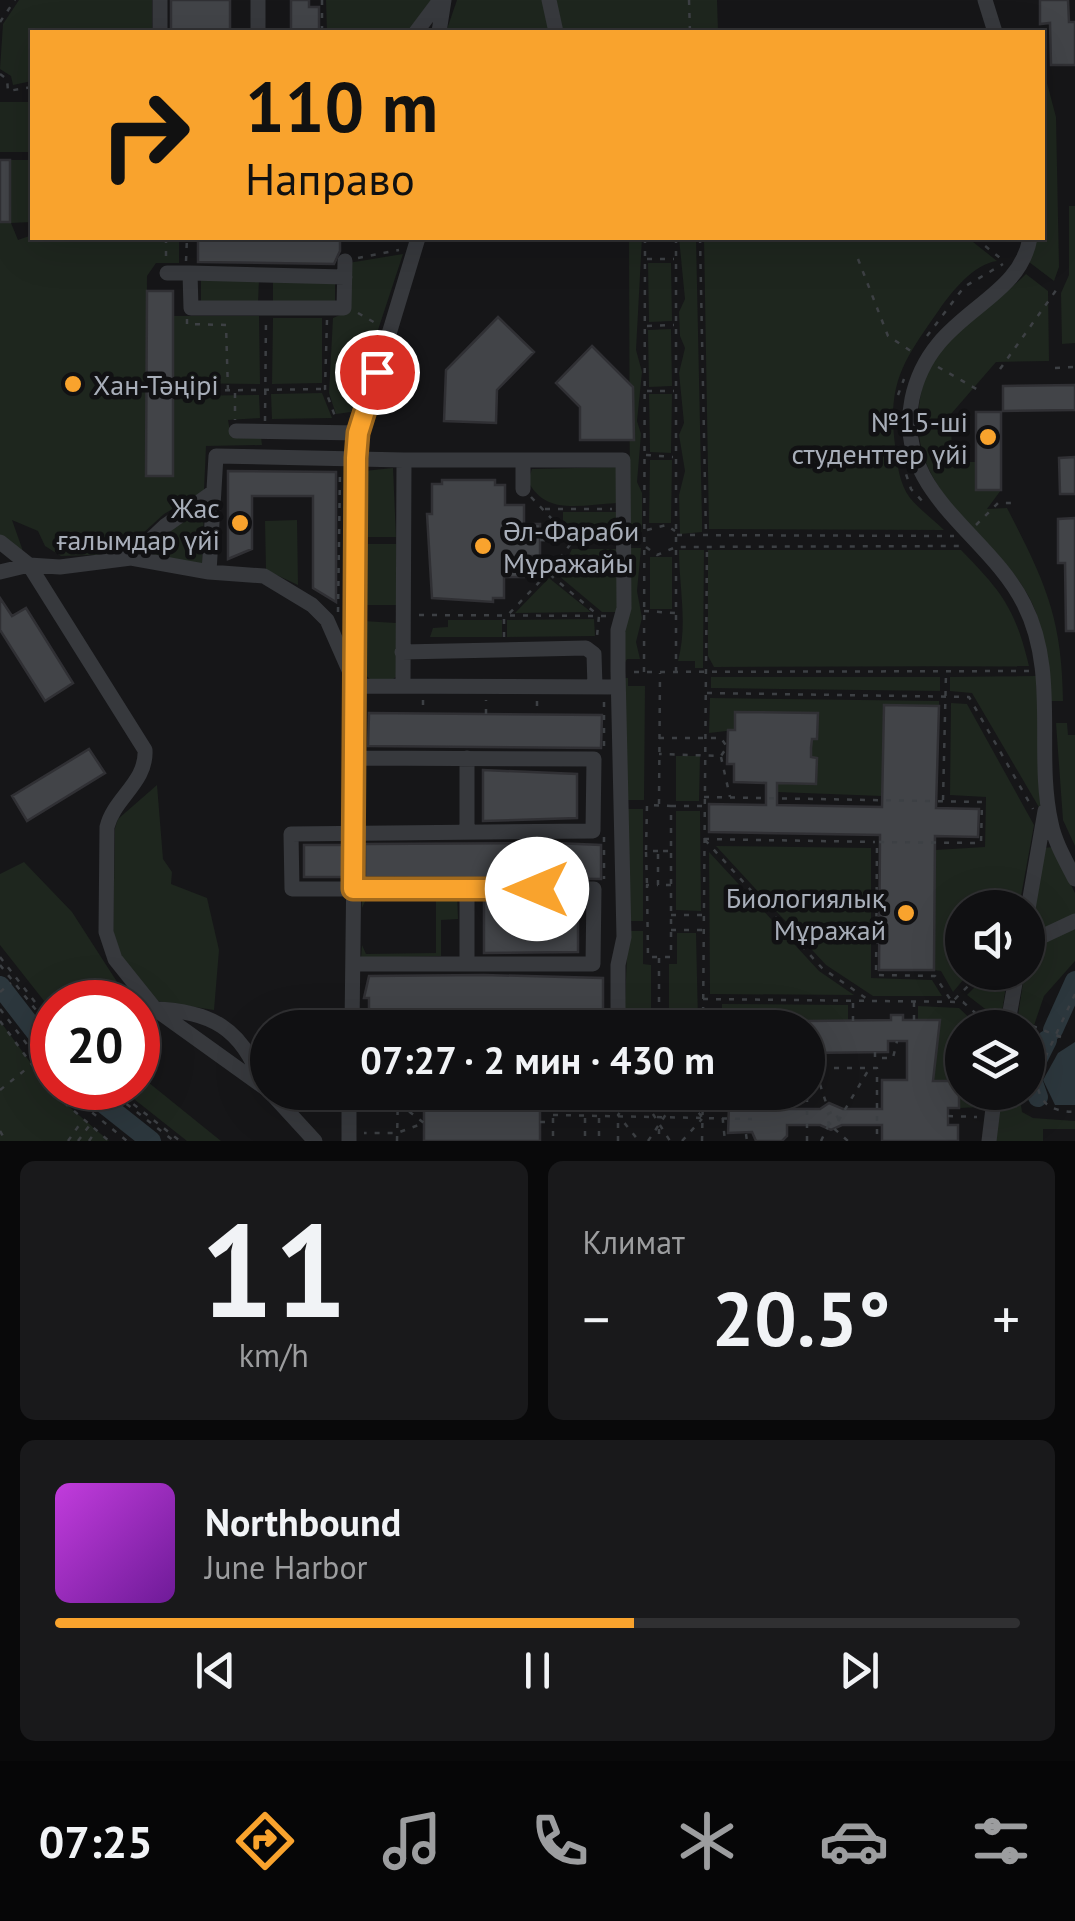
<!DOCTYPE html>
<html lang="ru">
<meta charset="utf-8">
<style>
:root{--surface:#101012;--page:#19191b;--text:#f1f3f6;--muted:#9c9d9f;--line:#303032;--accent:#f9a32d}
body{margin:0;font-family:"PT Sans",sans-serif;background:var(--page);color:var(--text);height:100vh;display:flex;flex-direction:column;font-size:38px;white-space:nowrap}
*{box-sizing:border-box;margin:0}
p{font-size:32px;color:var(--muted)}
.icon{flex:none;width:55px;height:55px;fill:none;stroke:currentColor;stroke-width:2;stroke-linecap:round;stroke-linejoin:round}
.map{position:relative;height:1141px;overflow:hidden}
.sheet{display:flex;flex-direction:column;gap:20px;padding:20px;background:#09090a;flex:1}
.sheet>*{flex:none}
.hud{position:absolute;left:30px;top:30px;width:1015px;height:210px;border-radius:0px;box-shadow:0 10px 40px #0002,0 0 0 2px var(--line);background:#f9a32d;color:#111;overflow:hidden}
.controls{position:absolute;left:945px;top:890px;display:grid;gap:20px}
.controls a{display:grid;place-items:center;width:100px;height:100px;border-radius:50%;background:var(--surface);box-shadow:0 10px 40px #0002,0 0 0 2px var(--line);font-size:50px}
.speed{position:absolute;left:30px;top:980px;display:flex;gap:20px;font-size:50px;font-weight:700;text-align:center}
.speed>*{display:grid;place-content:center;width:130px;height:130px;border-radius:50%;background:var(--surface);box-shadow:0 10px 40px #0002,0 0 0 2px var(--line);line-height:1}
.speed .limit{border:15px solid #d22;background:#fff;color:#111}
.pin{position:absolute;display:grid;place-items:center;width:85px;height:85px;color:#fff;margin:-42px;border:5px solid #fff;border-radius:50%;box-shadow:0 2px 10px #0007}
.me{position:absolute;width:110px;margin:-55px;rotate:270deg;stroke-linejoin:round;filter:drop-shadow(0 0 8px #0008)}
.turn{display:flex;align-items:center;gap:35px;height:210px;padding:0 50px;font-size:45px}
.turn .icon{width:130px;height:130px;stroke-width:2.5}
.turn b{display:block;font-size:70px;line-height:85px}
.big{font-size:75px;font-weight:700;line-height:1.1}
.sheet .card{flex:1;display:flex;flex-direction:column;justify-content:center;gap:15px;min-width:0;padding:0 35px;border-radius:15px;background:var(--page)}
.sheet .dial{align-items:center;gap:0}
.dial b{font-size:130px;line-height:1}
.song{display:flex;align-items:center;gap:30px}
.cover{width:120px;height:120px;border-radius:15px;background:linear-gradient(135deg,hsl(290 70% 55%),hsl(280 70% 35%))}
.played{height:10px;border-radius:5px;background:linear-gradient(90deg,var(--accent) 60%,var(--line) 60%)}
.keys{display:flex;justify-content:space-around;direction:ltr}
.heat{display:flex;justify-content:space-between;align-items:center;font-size:55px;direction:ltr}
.sheet .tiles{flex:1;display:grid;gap:20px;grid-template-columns:1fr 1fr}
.card:last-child{grid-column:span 2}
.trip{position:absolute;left:250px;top:1010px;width:575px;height:100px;border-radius:50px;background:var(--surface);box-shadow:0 10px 40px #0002,0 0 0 2px var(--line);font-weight:700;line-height:100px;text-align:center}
.tab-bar{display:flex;height:160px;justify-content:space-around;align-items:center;background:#060607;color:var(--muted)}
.tab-bar .icon{width:70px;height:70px}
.tab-bar .current{color:var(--accent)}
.tab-bar b{font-size:45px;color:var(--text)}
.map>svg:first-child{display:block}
</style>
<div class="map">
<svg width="1075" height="1141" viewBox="0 0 1075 1141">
<rect width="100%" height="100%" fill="#161618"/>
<path fill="#1e261e" d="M19,0H152V32H32V81L13,85L11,76L0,69L3,24Z
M326,0H432L408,32H327Z
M457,0H543L551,32H446Z
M556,0H717L718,32H563Z
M1043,68L1056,117L1059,267L1054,281L1029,262L1036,238H1042Z
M0,102H32V152H0Z
M11,160H32V222L11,223L18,240L32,235L179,238V263H156L147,276L146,476H173V396L259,395L260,418L228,420L231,437H261L262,445L206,446L204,491L164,514L120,554L61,556L45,546L38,531L12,520L24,554L0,536V222H10Z
M1069,206H1075V343L1062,344L1061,293L1069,275Z
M629,238H642L636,350L642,372L637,421L641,434L637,482L642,493V532H630Z
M679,238H696L702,519V532L680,534L679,495L685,471L679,435L684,423L679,373L685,348L680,336L679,312L685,299Z
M704,238H968L997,261C974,264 952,291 939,310C904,360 887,382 895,445C897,463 899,483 910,498C919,509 933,519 944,530L709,529Z
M403,254L351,412L336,414L329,393L333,318L347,312L348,263Z
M648,263H671L672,321L649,322Z
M1026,274L1048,291L1049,361L996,362L951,414L952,462H976V490H1001L987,509L1007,508C1045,582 1062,617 1063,701H1050C1046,667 1046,628 1029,597C991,529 909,495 919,406C921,388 928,363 939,349C962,320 1000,300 1026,274Z
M201,278L259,279L258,303H201Z
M273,281H335V303L273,304Z
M173,316H259L260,384L173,383Z
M273,318H322V383L272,384Z
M671,329L672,386L649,387L648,330Z
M322,393L332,418L272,419L271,394Z
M649,394H672L671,453L650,452Z
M650,460H672L671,523H649Z
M617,467L618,503C583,504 546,517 528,481L532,469Z
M393,468L396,537H364V471Z
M204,509L202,565L147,554L175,527Z
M563,512H619V533H573L563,522Z
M297,520L298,585L266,570L265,521Z
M363,544H396V605H363Z
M629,548H641L637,591L642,618L636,642L640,659H627L623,666Z
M572,549H619V570H562Z
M679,550H704L703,668H695V661H678C688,624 679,588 679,550Z
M708,550H961C1002,592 1015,608 1029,666L714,667L708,656Z
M650,557H672V609H650Z
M618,575V612H602L559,576Z
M549,578L591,612L515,613Z
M594,619L595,636L507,637V620Z
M448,620H502V637H430L433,628L448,627Z
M363,621L396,623L397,676L392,680L370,679L363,673Z
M1036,676L1043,796L1040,809L972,693L950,691V677Z
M711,677H940V691L711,688Z
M623,678H628V686H645L644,800H627Z
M710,698L939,701V706L884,705L882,796L777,792V783L816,784L817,758L811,757L812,739L817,738L818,714L736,712L735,730L709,733Z
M951,703L967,704L1034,825L1019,907L962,908V972L969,973L953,992L941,971L934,970L935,850L985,847L986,797L950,795Z
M1056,723H1067L1068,735H1075V846L1063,820Z
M676,756H700L699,801H676Z
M157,785L163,859L172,872L171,884L207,898L219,950L214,1010L157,1001L117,951L113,936L115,828L118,819Z
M627,809H643V921H627Z
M676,811H700L701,911L676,910Z
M716,846L871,848V978L932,980L942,996H873L826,965Z
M1052,847L1075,893V961L1044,996L1028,1043V1028H1016L1044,848Z
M709,852L819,971L854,995L710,994Z
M24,862L72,912L130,1002H52V1011L0,945V874Z
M362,893L457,894L458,919L441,920V956L361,958L362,945L366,954L436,953V898L367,897L362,908Z
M628,931H643V964L651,965V1021H646V1027H624Z
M677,933H696L698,1021H669V964H677Z
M989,973H1008L1002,1012L993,1015L967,995Z
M722,1004L848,1005V1021L722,1022Z
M918,1006L959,1008L979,1027L962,1028V1092L983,1093L980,1107L959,1108L958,1081H933L940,1021L918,1020Z
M0,1021L52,1092L109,1141H0Z
M138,1074L221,1141H187L120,1088H138Z
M1002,1093H1019L1022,1112L1033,1118L1075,1121V1129H1043V1141H995Z"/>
<path fill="#2c373d" d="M1075,1042V1105H1055L1043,1080L1058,1053Z"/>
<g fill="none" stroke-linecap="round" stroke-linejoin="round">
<path stroke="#2c373d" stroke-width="20" d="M0,986L52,1053
M1053,1030L1075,981
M84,1088L151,1141
M1038,1097L1030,1074L1047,1040"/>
</g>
<path fill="#424448" stroke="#303034" stroke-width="2.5" d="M171,0H230V32H171Z
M291,0H309V7H319V32H291Z
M1040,0H1068L1069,22H1075V65H1051L1050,23L1040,24Z
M0,160H10V222H0Z
M198,238H340V251L334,264L198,262Z
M147,291H173V476H146Z
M498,317L534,352L497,390L496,423L444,421L446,370Z
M592,346L633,387L634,440H580V407L556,383Z
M1075,385V410L1003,411V386Z
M976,412H1001V490H976Z
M1075,457V494H1060L1059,458Z
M228,471L336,472V602L313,588V496H252V549L228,559Z
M442,480H495V485H505V505H524V524H540V556H524V577H504V598H493V602L432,598L427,514H432V484H442Z
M1075,518V631H1066L1065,563H1058V519Z
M0,598L12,616L26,608L73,683L45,701L0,630Z
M884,705L939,706L936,808L979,809L978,837L935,836L934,970H879L880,835L709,832V804L766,805V783L734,782V764H727L728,730H735V712L818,713L817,739H812L811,748V757L817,758L816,784L777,783V805L882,807Z
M369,713L602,715L601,748L368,746Z
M89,749L105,773L27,821L12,796Z
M483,770L577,774V818L483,821Z
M555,843L601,845V879L365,877V844Z
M304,845H343V877H304Z
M484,900H556V909H578V952L484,953Z
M484,975L603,978V1011L369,1010V998H364L369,976Z
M891,1015H903V1020H940L933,1081H959V1108H948V1125H958V1141H882V1125H842L831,1130L820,1125H787V1136L782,1141H756L752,1132L728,1133L729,1105L751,1104L755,1092H781L787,1096V1109H820L829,1103L843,1109H882V1080H907V1041H888V1052L808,1053V1021L891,1020Z
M424,1092H540V1141H424Z"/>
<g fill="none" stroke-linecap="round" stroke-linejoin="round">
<path stroke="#3d4044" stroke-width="2.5" stroke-dasharray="5 8" stroke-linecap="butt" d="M322,0V32
M689,0L690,32
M0,22L15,0
M0,74L7,79L8,91L32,87
M166,238V261
M676,238V673
M700,238L706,535
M975,238L1004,261
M358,258L399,250
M647,259H674
M858,259L888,336L914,353
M186,261L187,238
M358,313L377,324
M187,319V324L226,325L228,391
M327,320L325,389L336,419
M647,326L674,325
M927,336L964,287L1003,264
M938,367L980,391
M1055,368L1075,367
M1000,369L1057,289
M173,391L325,389
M647,391H674
M235,393V420
M898,395L904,379
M265,421L266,319
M646,455L673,457
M902,462L911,489L927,506
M531,497L573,541L548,573L599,616L597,636
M545,509H612
M976,525L998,503H1014
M647,530L666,525L675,531
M677,535L954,536
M540,540L612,542
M646,547L657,555L676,547L963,546
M644,611L675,613
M338,612L340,471
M419,615L611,616
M504,637V619L548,573H612
M634,672L1031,671
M644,672L645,238
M707,693L969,697L1033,809
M423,700V713
M537,701V714
M604,702V749
M486,714V700
M659,738H721L727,747L721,756L659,754
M721,757L730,797
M704,797L982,802L981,843L877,842L876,975L935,976L952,1002L982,972
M943,800L946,673
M659,804L660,673
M671,806H702
M604,837V879
M704,839L875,842
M705,840L822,968L870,1001
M658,851H646L647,805L671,806V851H658V885H671V957H648L647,885H658
M646,852L647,884
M671,884V852
M671,915H702
M671,930H702
M0,957L52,1024
M659,958V1026
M0,965L52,1030
M0,992L11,983
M1075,994L1036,1077C1039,1104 1049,1111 1075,1112
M703,999L963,1002L992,1028
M914,1002V1020
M0,1009L52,1077
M0,1021L52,1092L109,1141
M853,1021V1002
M1020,1021L1066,1039
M703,1025L707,546
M669,1026L703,1028
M651,1028L668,1026
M875,1052V1058H893L897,1041
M808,1068H877V1141
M816,1072L828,1109
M808,1086L812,1076L824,1069
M62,1088L127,1141
M106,1088L174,1141
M113,1088L180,1141
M0,1090L30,1066
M553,1092V1141
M585,1092V1141
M599,1092V1141
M618,1092V1111
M635,1092L618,1115L639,1141
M639,1092L670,1141
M659,1092V1116
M683,1092L702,1117
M720,1092L725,1141
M746,1092V1101
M721,1101L724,1092
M360,1102L398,1103L424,1123L397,1133H364
M553,1115L752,1119
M948,1116L977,1117
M839,1120L834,1111L826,1115L829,1124L837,1123L869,1069
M540,1122H553
M659,1129V1141
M0,1131L6,1141
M746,1134L747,1141
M68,1141L82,1121
M78,1141L89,1126
M89,1141L95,1132
M397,1141L398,1092
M618,1141V1119
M648,1141L681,1092
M682,1141L702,1119
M702,1141L703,1092
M807,1141V1092
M821,1141L829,1124L848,1141"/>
<path stroke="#37393d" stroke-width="15" d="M258,0V32
M549,0L556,32
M985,0L995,32
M160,32V0
M416,32L440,0
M439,32L444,0
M1030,238C1018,306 930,311 912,399C893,493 988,532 1024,604C1059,673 1035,752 1051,823C1055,843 1066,861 1075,879
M167,273H190L191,308H344L345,261
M190,273L345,277
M236,431L359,433
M523,461V489
M0,542L29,565L145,750C147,782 114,798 107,827L106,932L115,959L155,1009L268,1090
M131,558L165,526L212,493
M0,572L29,565L60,567L131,558L209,572L264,576L312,605L327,620L356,686L618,687
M209,572L216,456L404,460
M402,652L586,648L594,654L595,687
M467,832V758
M467,889V964
M1028,909L1045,811
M1028,943L1075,921
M353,964H593L594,889H292L291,834L593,831L594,759L354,758
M155,1009C210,1011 242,1028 261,1082
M353,1026L618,1024V965L624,937L618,671V630L624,608L623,460H404L403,685
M352,1028L359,433L418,238
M1007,1028L1017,972
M270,1092L315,1141
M349,1092V1141
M989,1141L995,1092"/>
</g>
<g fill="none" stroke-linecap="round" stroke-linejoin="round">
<g stroke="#a26a1d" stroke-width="25">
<path id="route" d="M377,372L358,433L356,458L353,889H537"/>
</g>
<use href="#route" stroke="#f9a32d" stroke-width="18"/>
</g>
<g fill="#f9a32d" stroke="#111113" stroke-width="4">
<circle cx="73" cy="384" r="10"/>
<circle cx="988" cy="437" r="10"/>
<circle cx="240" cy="523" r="10"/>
<circle cx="483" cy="546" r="10"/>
<circle cx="906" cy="913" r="10"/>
</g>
<g text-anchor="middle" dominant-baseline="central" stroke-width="9" stroke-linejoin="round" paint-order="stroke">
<g font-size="28" fill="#a8aeb9" stroke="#111113" text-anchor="end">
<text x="93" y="384" text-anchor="start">Хан-Тәңірі</text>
<text x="968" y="421">№15-ші<tspan x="968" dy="32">студенттер үйі</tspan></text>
<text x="220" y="507">Жас<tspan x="220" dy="32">ғалымдар үйі</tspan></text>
<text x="503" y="530" text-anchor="start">Әл-Фараби<tspan x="503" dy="32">Мұражайы</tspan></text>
<text x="886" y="897">Биологиялық<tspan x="886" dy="32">Мұражай</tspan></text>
</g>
</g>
</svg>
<div class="controls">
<a><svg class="icon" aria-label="sound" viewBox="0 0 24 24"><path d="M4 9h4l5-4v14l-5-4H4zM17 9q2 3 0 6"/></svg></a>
<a><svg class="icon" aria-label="layers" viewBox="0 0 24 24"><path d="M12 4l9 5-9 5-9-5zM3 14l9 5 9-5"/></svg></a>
</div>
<div class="speed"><div class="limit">20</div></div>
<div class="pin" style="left:377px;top:372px;background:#d93025"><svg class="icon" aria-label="arrive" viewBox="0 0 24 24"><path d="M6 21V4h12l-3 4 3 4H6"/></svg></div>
<svg class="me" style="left:537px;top:889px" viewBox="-20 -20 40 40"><circle r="19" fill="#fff"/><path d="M0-13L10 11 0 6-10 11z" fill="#f9a32d"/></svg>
<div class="trip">07:27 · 2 мин · 430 m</div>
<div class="hud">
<div class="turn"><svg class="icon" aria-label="right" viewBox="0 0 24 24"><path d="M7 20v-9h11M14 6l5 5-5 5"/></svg><div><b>110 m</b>Направо</div></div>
</div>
</div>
<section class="sheet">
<div class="tiles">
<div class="card dial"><b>11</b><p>km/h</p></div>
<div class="card"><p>Климат</p>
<div class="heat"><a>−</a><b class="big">20.5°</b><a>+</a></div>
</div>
<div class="card">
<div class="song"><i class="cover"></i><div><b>Northbound</b><p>June Harbor</p></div></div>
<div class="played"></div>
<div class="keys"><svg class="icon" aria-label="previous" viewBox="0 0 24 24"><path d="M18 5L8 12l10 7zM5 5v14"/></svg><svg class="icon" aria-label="pause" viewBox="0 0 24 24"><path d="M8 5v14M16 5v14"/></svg><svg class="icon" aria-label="next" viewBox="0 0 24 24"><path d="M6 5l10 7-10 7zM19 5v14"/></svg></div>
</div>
</div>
</section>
<nav class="tab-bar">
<b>07:25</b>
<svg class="icon current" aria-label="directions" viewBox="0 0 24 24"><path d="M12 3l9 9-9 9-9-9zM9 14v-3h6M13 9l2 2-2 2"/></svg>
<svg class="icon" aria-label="music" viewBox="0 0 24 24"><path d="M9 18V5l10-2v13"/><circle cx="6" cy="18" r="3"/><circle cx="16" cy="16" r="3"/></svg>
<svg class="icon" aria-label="phone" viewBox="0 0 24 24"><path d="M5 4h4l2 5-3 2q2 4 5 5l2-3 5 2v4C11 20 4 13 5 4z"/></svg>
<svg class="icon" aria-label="climate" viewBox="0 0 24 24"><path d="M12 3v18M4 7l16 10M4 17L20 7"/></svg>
<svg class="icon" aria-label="car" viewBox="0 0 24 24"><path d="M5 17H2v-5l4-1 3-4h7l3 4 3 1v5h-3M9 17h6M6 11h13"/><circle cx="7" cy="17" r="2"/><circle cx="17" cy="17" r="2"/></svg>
<svg class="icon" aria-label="filters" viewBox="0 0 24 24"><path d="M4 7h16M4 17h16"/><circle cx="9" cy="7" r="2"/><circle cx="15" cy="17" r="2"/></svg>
</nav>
